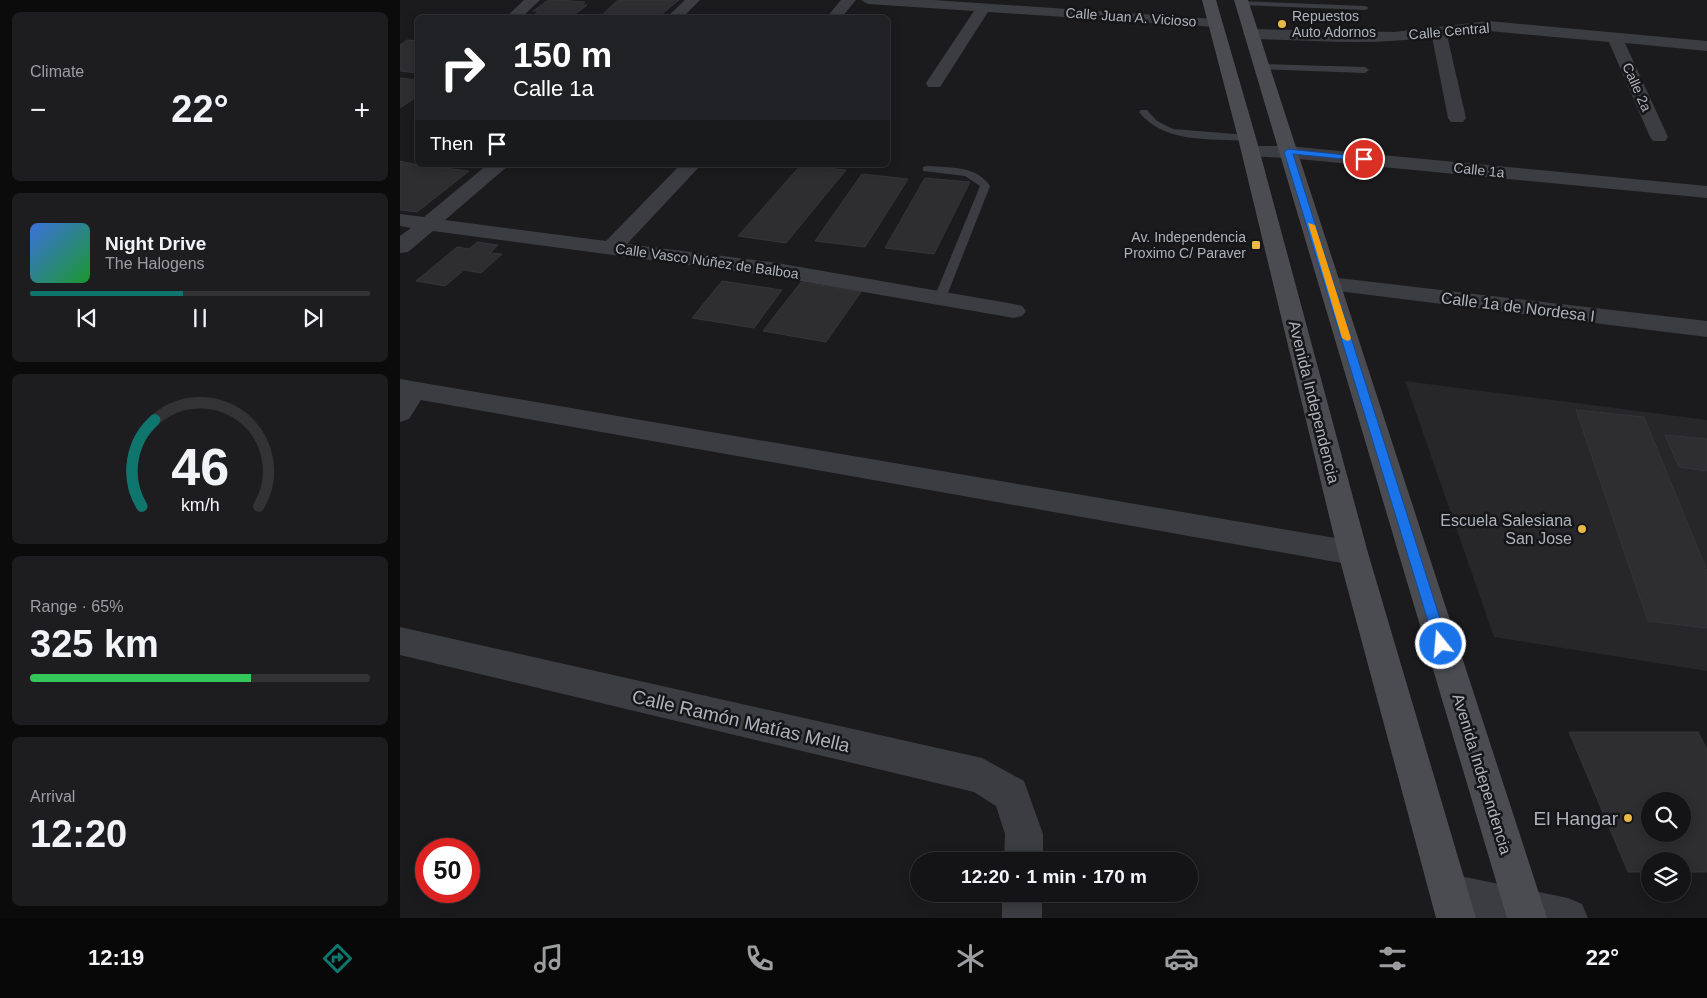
<!DOCTYPE html>
<meta charset="utf-8">
<style>
:root{--surface:#141416;--page:#1d1d1f;--text:#f1f3f6;--muted:#9d9ea1;--line:#333335;--accent:#0f766e}
body{margin:0;font-family:Arial,sans-serif;background:var(--page);color:var(--text);height:100vh;display:flex;flex-direction:column;font-size:19px;white-space:nowrap}
*{box-sizing:border-box;margin:0}
p{font-size:16px;color:var(--muted)}
.icon{flex:none;width:28px;height:28px;fill:none;stroke:currentColor;stroke-width:2;stroke-linecap:round;stroke-linejoin:round}
.map{position:relative;flex:1;overflow:hidden}
.drawer{display:flex;flex-direction:column;gap:12px;padding:12px;background:#0b0b0c;width:400px}
.drawer>*{flex:none}
.hud{position:absolute;left:15px;top:15px;width:475px;height:152px;border-radius:8px;box-shadow:0 2px 12px #0003,0 0 0 1px var(--line);background:#202124;color:#fff;overflow:hidden}
.buttons{position:absolute;left:1241px;top:792px;display:grid;gap:10px}
.buttons a{display:grid;place-items:center;width:50px;height:50px;border-radius:50%;background:var(--surface);box-shadow:0 2px 12px #0003,0 0 0 1px var(--line);font-size:25px}
.speed{position:absolute;left:15px;top:838px;display:flex;gap:10px;font-size:25px;font-weight:700;text-align:center}
.speed>*{display:grid;place-content:center;width:65px;height:65px;border-radius:50%;background:var(--surface);box-shadow:0 2px 12px #0003,0 0 0 1px var(--line);line-height:1}
.speed .limit{border:8px solid #d22;background:#fff;color:#111}
.pin{position:absolute;display:grid;place-items:center;width:42px;height:42px;color:#fff;margin:-21px;border:2px solid #fff;border-radius:50%;box-shadow:0 1px 5px #0007}
.me{position:absolute;width:55px;margin:-28px;rotate:343deg;stroke-linejoin:round;filter:drop-shadow(0 0 4px #0008)}
.turn{display:flex;align-items:center;gap:18px;height:105px;padding:0 15px;font-size:22px}
.turn .icon{width:65px;height:65px;stroke-width:2.5}
.turn b{display:block;font-size:35px;line-height:42px}
.then{display:flex;align-items:center;height:48px;padding:0 15px;background:#0003;gap:10px;font-size:19px}
.big{font-size:38px;font-weight:600;line-height:1.1}
.drawer .tile{flex:1;display:flex;flex-direction:column;justify-content:center;gap:8px;min-width:0;padding:0 18px;border-radius:8px;background:var(--page)}
.drawer .dial{align-items:center;gap:0}
.dial svg{height:130px;overflow:visible;fill:none;stroke:var(--line);stroke-width:7;stroke-linecap:round;text-anchor:middle}
.dial text{fill:var(--text);stroke:none}
.song{display:flex;align-items:center;gap:15px}
.cover{width:60px;height:60px;border-radius:8px;background:linear-gradient(135deg,hsl(220 70% 55%),hsl(130 70% 35%))}
.played{height:5px;border-radius:2px;background:linear-gradient(90deg,var(--accent) 45%,var(--line) 45%)}
.keys{display:flex;justify-content:space-around;direction:ltr}
.heat{display:flex;justify-content:space-between;align-items:center;font-size:28px;direction:ltr}
.charge{height:8px;border-radius:4px;background:linear-gradient(90deg,#34c759 65%,var(--line) 0)}
.trip{position:absolute;left:510px;top:852px;width:288px;height:50px;border-radius:25px;background:var(--surface);box-shadow:0 2px 12px #0003,0 0 0 1px var(--line);font-weight:600;line-height:50px;text-align:center}
.tabs{display:flex;height:80px;justify-content:space-around;align-items:center;background:#080809;color:var(--muted)}
.tabs .icon{width:35px;height:35px}
.tabs .active{color:var(--accent)}
.tabs b{font-size:22px;color:var(--text)}
main{display:flex;flex:1;min-height:0}
.map>svg:first-child{display:block}
</style>
<main>
<section class="drawer">
<div class="tile"><p>Climate</p>
<div class="heat"><a>−</a><b class="big">22°</b><a>+</a></div>
</div>
<div class="tile">
<div class="song"><i class="cover"></i><div><b>Night Drive</b><p>The Halogens</p></div></div>
<div class="played"></div>
<div class="keys"><svg class="icon" aria-label="previous" viewBox="0 0 24 24"><path d="M18 5L8 12l10 7zM5 5v14"/></svg><svg class="icon" aria-label="pause" viewBox="0 0 24 24"><path d="M8 5v14M16 5v14"/></svg><svg class="icon" aria-label="next" viewBox="0 0 24 24"><path d="M6 5l10 7-10 7zM19 5v14"/></svg></div>
</div>
<div class="tile dial"><svg viewBox="0 0 100 80">
<path d="M14 69A42 42 0 1 1 86 69"/>
<path d="M14 69A42 42 0 0 1 22 16" stroke="#0f766e"/>
<text x="50" y="56" font-size="32" font-weight="700">46</text>
<text x="50" y="72" font-size="11">km/h</text>
</svg></div>
<div class="tile"><p>Range · 65%</p><b class="big">325 km</b><div class="charge"></div></div>
<div class="tile"><p>Arrival</p><b class="big">12:20</b></div>
</section>
<div class="map">
<svg width="1307" height="918" viewBox="0 0 1307 918">
<rect width="100%" height="100%" fill="#1b1b1d"/>
<path fill="#27272a" d="M1005,381L1307,420V671L1094,637Z"/>
<path fill="#2e2e31" stroke="#353539" fill-rule="evenodd" d="M157,0L185,2L181,5H187L170,18H129L139,11H133L147,1Z
M218,0H279L257,18L203,14Z
M7,40L18,41V73L0,71V45Z
M0,78L18,80V96L0,108Z
M0,161L18,165L69,171L17,212L0,210Z
M401,165L446,170L386,243L338,236Z
M462,174L508,179L465,247L415,241Z
M525,178L570,182L534,254L485,248Z
M77,242L98,245L90,253L102,254L81,273L64,270L45,286L16,281L57,247L69,249Z
M322,281L382,290L354,328L292,318Z
M401,282L461,292L426,342L363,331Z
M1176,410L1244,417L1307,571V628L1248,621Z
M1265,435L1307,439V471L1279,467Z
M1169,732H1298L1307,749V872H1282V861H1250V872H1228ZM1250,801H1282V834H1250Z"/>
<g fill="none" stroke-linecap="round" stroke-linejoin="round">
<path fill="#3c3d42" fill-rule="evenodd" d="M839,1L965,6L969,8L965,10L842,5H839Z
M862,64L965,67L969,70L965,73L859,69V65Z
M741,110H747L757,121L773,129L847,135L852,138L847,141C810,138 764,144 739,112Z
M527,166C550,168 576,165 590,186L546,298L540,302L534,298L580,186L565,176L523,171V167Z"/>
<path fill="#3c3d42" fill-rule="evenodd" d="M124,0H140L121,18H105Z
M285,0H300L282,18H266Z
M441,0H456L441,18H426Z
M461,0H533L815,19L822,23L815,27L588,12L540,87H528L526,83L574,11L468,4Z
M1089,21L1307,41V51L1225,43L1268,137L1265,141H1253L1250,137L1209,42L1089,31L1047,35L1066,118L1063,122H1051L1048,118L1032,37C972,46 912,40 851,39L843,34L851,29L994,32Z
M851,146H888L1307,186V198L888,158L844,156L842,152L844,148Z
M87,165H109L45,220L206,241L280,165H301L227,244L371,262L614,304L622,306L626,311L622,316L614,318L371,276L33,231L8,252L0,253V236L11,228L0,226V214L24,217Z
M930,277L1307,321V337L922,289L919,284L922,279Z
M0,379L953,541L964,544L968,553L964,562L953,565L21,400L9,419L0,422Z
M0,627L582,758L624,781L643,834V861H604L605,834L596,806L574,792L0,655Z
M1050,874L1168,898L1182,904L1188,918H1069L1036,908L1030,894L1036,880Z
M602,894H642V918H602Z"/>
<path fill="#4a4c52" fill-rule="evenodd" d="M802,0H816L856,138L968,553L1076,918H1036L938,553L838,138Z
M834,0H848L1147,918H1107Z"/>
</g>
<path fill="#1a73e8" stroke="#114b97" d="M888,149L964,157L968,159L964,161L893,154L1048,644L1046,648H1037L1035,644L884,152Z"/>
<path fill="#f59e0b" d="M908,223L915,225L951,338L950,340L947,341L942,338Z"/>
<g fill="#e9b847" stroke="#161618" stroke-width="2">
<circle cx="882" cy="24" r="5"/>
<rect x="851" y="240" width="10" height="10" rx="2.5"/>
<circle cx="1182" cy="529" r="5"/>
<circle cx="1228" cy="818" r="5"/>
</g>
<g text-anchor="middle" dominant-baseline="central" stroke-width="5" stroke-linejoin="round" paint-order="stroke">
<g font-size="14" fill="#aeb2bc" stroke="#161618" text-anchor="start">
<text x="892" y="16">Repuestos<tspan x="892" dy="16">Auto Adornos</tspan></text>
<text x="846" y="237" text-anchor="end">Av. Independencia<tspan x="846" dy="16">Proximo C/ Paraver</tspan></text>
</g>
<g font-size="14" fill="#aeb2bc" stroke="#161618">
<text transform="translate(731 17) rotate(4)">Calle Juan A. Vicioso</text>
<text transform="translate(1049 31) rotate(-5)">Calle Central</text>
<text transform="translate(1237 87) rotate(66)">Calle 2a</text>
<text transform="translate(1079 170) rotate(6)">Calle 1a</text>
<text transform="translate(307 261) rotate(8)">Calle Vasco Núñez de Balboa</text>
</g>
<g font-size="16" fill="#aeb2bc" stroke="#161618">
<text transform="translate(1118 307) rotate(7)">Calle 1a de Nordesa I</text>
<text transform="translate(914 402) rotate(76)">Avenida Independencia</text>
<text transform="translate(1082 774) rotate(73)">Avenida Independencia</text>
</g>
<g font-size="16" fill="#aeb2bc" stroke="#161618" text-anchor="end">
<text x="1172" y="520">Escuela Salesiana<tspan x="1172" dy="18">San Jose</tspan></text>
</g>
<g font-size="19" fill="#aeb2bc" stroke="#161618">
<text transform="translate(341 721) rotate(13)">Calle Ramón Matías Mella</text>
</g>
<g font-size="19" fill="#aeb2bc" stroke="#161618" text-anchor="end">
<text x="1218" y="818">El Hangar</text>
</g>
</g>
</svg>
<div class="buttons">
<a><svg class="icon" aria-label="search" viewBox="0 0 24 24"><circle cx="10" cy="10" r="6"/><path d="M15 15l6 6"/></svg></a>
<a><svg class="icon" aria-label="layers" viewBox="0 0 24 24"><path d="M12 4l9 5-9 5-9-5zM3 14l9 5 9-5"/></svg></a>
</div>
<div class="speed"><div class="limit">50</div></div>
<div class="pin" style="left:964px;top:159px;background:#d93025"><svg class="icon" aria-label="arrive" viewBox="0 0 24 24"><path d="M6 21V4h12l-3 4 3 4H6"/></svg></div>
<svg class="me" style="left:1041px;top:644px" viewBox="-20 -20 40 40"><circle r="17" fill="#1a73e8" stroke="#fff" stroke-width="3"/><path d="M0-11L8 9 0 5-8 9z" fill="#fff"/></svg>
<div class="trip">12:20 · 1 min · 170 m</div>
<div class="hud">
<div class="turn"><svg class="icon" aria-label="right" viewBox="0 0 24 24"><path d="M7 20v-9h11M14 6l5 5-5 5"/></svg><div><b>150 m</b>Calle 1a</div></div>
<div class="then">Then<svg class="icon" aria-label="arrive" viewBox="0 0 24 24"><path d="M6 21V4h12l-3 4 3 4H6"/></svg></div>
</div>
</div>
</main>
<nav class="tabs">
<b>12:19</b>
<svg class="icon active" aria-label="directions" viewBox="0 0 24 24"><path d="M12 3l9 9-9 9-9-9zM9 14v-3h6M13 9l2 2-2 2"/></svg>
<svg class="icon" aria-label="music" viewBox="0 0 24 24"><path d="M9 18V5l10-2v13"/><circle cx="6" cy="18" r="3"/><circle cx="16" cy="16" r="3"/></svg>
<svg class="icon" aria-label="phone" viewBox="0 0 24 24"><path d="M5 4h4l2 5-3 2q2 4 5 5l2-3 5 2v4C11 20 4 13 5 4z"/></svg>
<svg class="icon" aria-label="climate" viewBox="0 0 24 24"><path d="M12 3v18M4 7l16 10M4 17L20 7"/></svg>
<svg class="icon" aria-label="car" viewBox="0 0 24 24"><path d="M5 17H2v-5l4-1 3-4h7l3 4 3 1v5h-3M9 17h6M6 11h13"/><circle cx="7" cy="17" r="2"/><circle cx="17" cy="17" r="2"/></svg>
<svg class="icon" aria-label="filters" viewBox="0 0 24 24"><path d="M4 7h16M4 17h16"/><circle cx="9" cy="7" r="2"/><circle cx="15" cy="17" r="2"/></svg>
<b>22°</b>
</nav>
